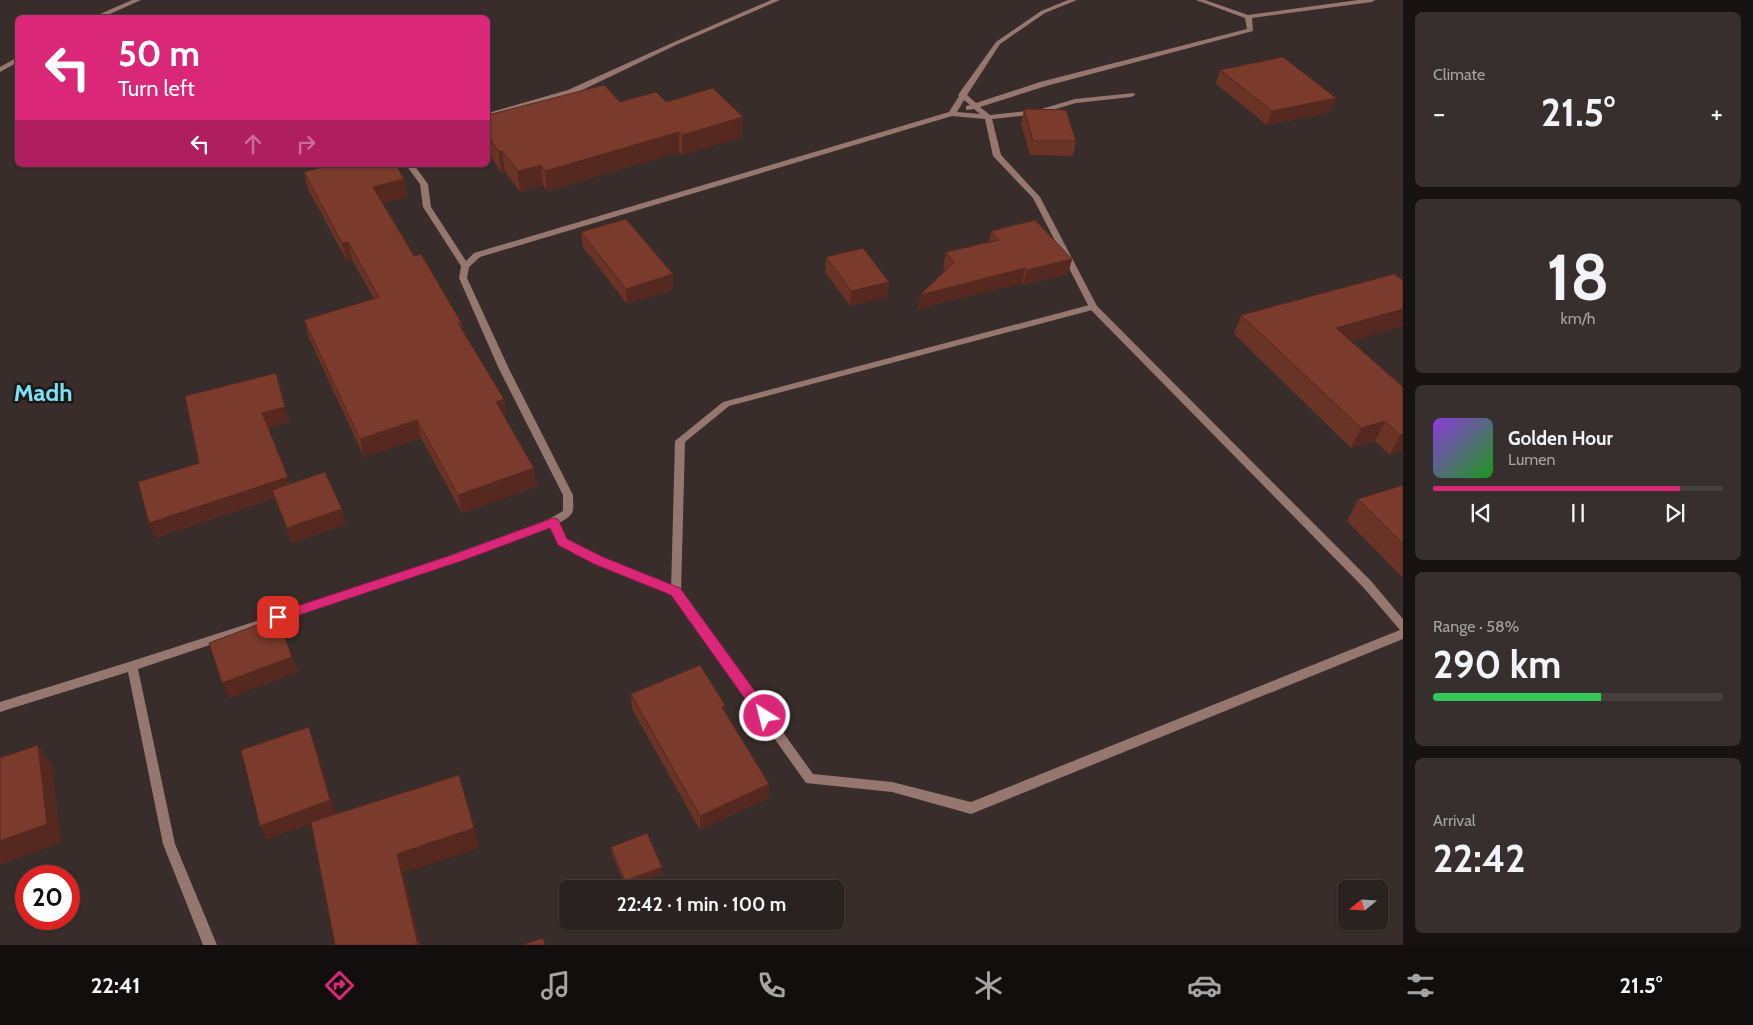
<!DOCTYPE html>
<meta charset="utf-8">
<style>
:root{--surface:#2a2220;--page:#362f2d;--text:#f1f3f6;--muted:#a5a4a5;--line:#463f3e;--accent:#db2777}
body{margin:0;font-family:Cabin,sans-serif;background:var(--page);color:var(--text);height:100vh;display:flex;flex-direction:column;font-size:19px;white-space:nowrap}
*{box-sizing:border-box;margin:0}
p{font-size:16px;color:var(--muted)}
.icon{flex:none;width:28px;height:28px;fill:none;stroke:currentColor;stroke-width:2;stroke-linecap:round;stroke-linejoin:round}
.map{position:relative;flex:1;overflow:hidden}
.side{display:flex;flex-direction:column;gap:12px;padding:12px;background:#171312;width:350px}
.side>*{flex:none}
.guide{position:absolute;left:15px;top:15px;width:475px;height:152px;border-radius:8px;box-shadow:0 1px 4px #0004,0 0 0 1px var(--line);background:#db2777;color:#fff;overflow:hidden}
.needle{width:32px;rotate:252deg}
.controls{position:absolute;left:1338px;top:880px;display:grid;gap:10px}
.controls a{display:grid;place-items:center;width:50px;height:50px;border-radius:8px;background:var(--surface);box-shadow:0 1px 4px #0004,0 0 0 1px var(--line);font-size:25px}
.speed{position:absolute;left:15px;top:865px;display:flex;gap:10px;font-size:25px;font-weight:700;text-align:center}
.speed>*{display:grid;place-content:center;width:65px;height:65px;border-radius:50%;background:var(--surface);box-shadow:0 1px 4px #0004,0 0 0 1px var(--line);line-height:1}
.speed .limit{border:8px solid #d22;background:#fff;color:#111}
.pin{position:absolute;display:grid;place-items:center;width:42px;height:42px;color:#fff;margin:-21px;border-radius:10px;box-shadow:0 2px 8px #0006}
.me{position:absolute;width:55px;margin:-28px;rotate:324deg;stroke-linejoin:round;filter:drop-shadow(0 0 4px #0008)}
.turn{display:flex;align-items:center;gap:18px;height:105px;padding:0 20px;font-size:22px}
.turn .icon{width:65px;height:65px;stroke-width:2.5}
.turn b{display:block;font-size:35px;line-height:42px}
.lanes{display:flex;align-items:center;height:48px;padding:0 20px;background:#0003;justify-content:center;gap:25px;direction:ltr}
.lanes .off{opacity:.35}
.big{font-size:38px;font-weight:700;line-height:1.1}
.side .widget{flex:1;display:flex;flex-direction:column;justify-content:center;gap:8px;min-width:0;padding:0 18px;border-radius:8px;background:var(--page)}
.side .dial{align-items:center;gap:0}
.dial b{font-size:65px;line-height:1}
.song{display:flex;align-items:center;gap:15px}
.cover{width:60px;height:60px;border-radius:8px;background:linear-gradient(135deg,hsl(270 70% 55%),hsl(120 70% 35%))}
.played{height:5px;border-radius:2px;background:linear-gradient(90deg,var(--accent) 85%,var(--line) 85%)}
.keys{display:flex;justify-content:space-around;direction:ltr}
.heat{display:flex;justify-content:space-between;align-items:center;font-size:28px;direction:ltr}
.charge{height:8px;border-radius:4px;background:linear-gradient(90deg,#34c759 58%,var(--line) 0)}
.trip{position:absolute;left:559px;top:880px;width:285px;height:50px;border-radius:8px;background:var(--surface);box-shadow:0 1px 4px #0004,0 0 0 1px var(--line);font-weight:700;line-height:50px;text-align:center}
.dock{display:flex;height:80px;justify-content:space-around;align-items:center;background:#110e0d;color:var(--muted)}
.dock .icon{width:35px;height:35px}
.dock .active{color:var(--accent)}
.dock b{font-size:22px;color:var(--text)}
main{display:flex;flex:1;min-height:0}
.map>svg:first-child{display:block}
</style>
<main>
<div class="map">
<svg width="1403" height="945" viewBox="0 0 1403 945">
<rect width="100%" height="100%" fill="#382d2a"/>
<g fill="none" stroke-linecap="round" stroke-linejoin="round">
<path fill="#96776f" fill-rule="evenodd" d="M771,0H780L676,45L574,94L488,117V113L568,90L672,43Z
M1068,0H1077L1045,13L1000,44L967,95L976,103L1040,82L1247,29L1245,18L1196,0H1205L1248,15L1358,0H1375L1372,2L1252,18L1253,31L1046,86L980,107L990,115L1038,110L1075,99L1134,93L1135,95L1131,97L1076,103L1039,114L992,119L1001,155L1040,197L1097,306L1371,581L1403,619V639L971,814L892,792L806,783L672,595L595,564L559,545L550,527L464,560L138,669L175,844L217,945H203L163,844L128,672L0,712V702C184,645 369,587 549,519L563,511V495L499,369L459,278L461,266L423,207L420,184L406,165H414L428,184L431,207L466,261L474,253L949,112L959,96L958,95L996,42L1041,11ZM964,100L970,105L966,106V110L974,109L980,114L957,112ZM952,116L985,119L993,156L1033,198L1090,309L1363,587L1400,630L971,802L892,782L813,774L680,589L603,558L567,539L559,523C576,513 573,514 573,495L509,369L467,278L469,267L480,257Z"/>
<path fill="#96776f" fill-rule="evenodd" d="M132,0H141L101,18H91Z
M18,57V62L0,72V67Z
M1093,304L1097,307L1096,309L729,406L685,442L681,592L680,595H672L671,592L675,441L723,402Z"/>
</g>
<path fill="#693326" d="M1220,70L1331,112L1267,125L1216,84Z
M620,102H666L742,137L682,155L679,152L547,191L543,185L520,192L505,172L501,173L488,151V115Z
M1024,109L1076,141L1073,156L1030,155L1021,124Z
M304,172L408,197L382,203L414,256L461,322L462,330L504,399L506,417L505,418L537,486L462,513L421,438L364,457L309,338L304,320L374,299L352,260L347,261L308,189Z
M991,231L1072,259L1068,274L1023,285L1022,283L917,309L945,270L943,267L946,252L989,242Z
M581,232L673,289L627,304L583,247Z
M826,257L889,282L887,297L850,306L825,272Z
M1241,315L1351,341L1403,387V451L1390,455L1375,441L1351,448L1234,334Z
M280,388L289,422L268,428L290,484L346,524L292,543L275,498L156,538L149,523L199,463Z
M1403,485V578L1347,521L1358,499Z
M631,694L725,713L769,784L768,798L700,830L632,709Z
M611,847L662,867V874L626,888L612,854Z"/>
<path fill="#55291f" d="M1336,98L1331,112L1267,125L1272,111Z
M743,117L742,137L682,155V135Z
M679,132V152L547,191L545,171Z
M502,151L505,172L501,173L499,152Z
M541,165L543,185L520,192L518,171Z
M404,179L408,197L377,205L373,187Z
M348,242L352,260L347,261L342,243Z
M1072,259L1068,274L1023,285L1027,270Z
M1025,268L1022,283L917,309L920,295Z
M673,274V289L627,304L626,289Z
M889,282L887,297L850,306L851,291Z
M1403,309V326L1328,348L1336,328Z
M276,373L289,422L267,428L262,413Z
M504,399L506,417L499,420L496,402Z
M417,420L421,438L364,457L360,439Z
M1385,421L1375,441L1351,448L1361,428Z
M1403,434V451L1390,455L1400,435Z
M534,468L537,486L462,513L458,495Z
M288,477L293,492L272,490L275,498L156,538L149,523Z
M342,509L346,524L292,543L287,528Z
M278,617L298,672L229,698L222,683Z
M725,705V720L722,707Z
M309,727L314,741L336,814L266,840L260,826Z
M38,745L52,765L61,843L0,865V841Z
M769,784L768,798L700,830V816Z
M474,828L479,848L403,873L421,945H418L397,854Z
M662,867V874L626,888L625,881Z"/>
<path fill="#7a3b2c" stroke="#55291f" d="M1283,57L1336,98L1272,111L1220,70Z
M604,85L620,102L656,92L666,102L713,88L743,117L682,135L679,132L545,171L541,165L518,171L502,151L499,152L488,135V115Z
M1024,109L1066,110L1076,141H1033Z
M331,165H396L404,179L373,187L414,256L421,254L461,322L458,323L504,399L496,402L534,468L458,495L417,420L360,439L304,320L379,297L348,242L342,243L304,172Z
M626,219L673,274L626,289L581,232Z
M1035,220L1072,259L1027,270L1025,268L920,295L954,262L946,252L999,240L991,231Z
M863,248L889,282L851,291L826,257Z
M1394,274L1403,280V309L1336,328L1403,387V434L1400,435L1385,421L1361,428L1241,315Z
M276,373L285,407L262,413L288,477L149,523L138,482L199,463L185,396Z
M325,472L342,509L287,528L272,490Z
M1403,485V544L1358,499Z
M278,617L292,657L222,683L209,643Z
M700,665L725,705L722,707L769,784L700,816L631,694Z
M309,727L330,800L260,826L241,750Z
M38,745L47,824L0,841V758Z
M459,775L474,828L397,854L418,945H335L311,822Z
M647,833L662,867L625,881L611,847Z
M543,938L545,945H522Z"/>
<path fill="#db2777" stroke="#8e194d" d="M553,518L558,519L567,539L603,557L680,588L770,712L772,716L770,720L765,722L760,720L671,595L594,564L558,545L550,528L464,560L278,622L273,621L271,617L273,614L455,554Z"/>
<g text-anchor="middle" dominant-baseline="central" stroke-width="5" stroke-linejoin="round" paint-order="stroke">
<g font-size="24" font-weight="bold" fill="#7be0f8" stroke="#1c1715">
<text x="43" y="392">Madh</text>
</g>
</g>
</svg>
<div class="controls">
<a><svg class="needle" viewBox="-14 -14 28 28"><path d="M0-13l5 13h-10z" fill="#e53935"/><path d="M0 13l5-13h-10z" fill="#a5a4a5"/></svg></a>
</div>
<div class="speed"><div class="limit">20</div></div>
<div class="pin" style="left:278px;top:617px;background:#d93025"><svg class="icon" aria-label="arrive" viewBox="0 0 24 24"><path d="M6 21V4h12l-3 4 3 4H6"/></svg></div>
<svg class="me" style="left:765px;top:716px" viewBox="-20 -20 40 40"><circle r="17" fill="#db2777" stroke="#fff" stroke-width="3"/><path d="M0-11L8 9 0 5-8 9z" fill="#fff"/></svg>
<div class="trip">22:42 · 1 min · 100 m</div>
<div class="guide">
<div class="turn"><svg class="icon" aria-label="left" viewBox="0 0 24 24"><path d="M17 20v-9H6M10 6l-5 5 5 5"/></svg><div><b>50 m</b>Turn left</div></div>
<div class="lanes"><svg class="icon" aria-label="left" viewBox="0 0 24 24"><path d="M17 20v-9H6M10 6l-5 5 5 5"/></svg><svg class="icon off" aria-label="ahead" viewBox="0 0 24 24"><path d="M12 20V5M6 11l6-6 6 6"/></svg><svg class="icon off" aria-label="right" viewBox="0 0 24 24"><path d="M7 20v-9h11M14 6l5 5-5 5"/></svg></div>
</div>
</div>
<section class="side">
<div class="widget"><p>Climate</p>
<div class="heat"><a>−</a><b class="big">21.5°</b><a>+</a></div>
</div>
<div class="widget dial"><b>18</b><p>km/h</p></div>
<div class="widget">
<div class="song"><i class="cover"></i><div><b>Golden Hour</b><p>Lumen</p></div></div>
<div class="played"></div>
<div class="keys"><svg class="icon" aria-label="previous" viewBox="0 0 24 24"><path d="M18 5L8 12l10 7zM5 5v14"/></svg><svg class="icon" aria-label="pause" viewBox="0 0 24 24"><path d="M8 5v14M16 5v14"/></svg><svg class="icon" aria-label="next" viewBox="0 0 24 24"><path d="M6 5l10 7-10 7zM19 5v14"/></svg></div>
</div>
<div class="widget"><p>Range · 58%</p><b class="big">290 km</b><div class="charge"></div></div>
<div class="widget"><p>Arrival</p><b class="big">22:42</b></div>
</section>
</main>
<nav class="dock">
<b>22:41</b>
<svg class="icon active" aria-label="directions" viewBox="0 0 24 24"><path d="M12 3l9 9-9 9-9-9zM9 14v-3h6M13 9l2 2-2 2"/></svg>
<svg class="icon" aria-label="music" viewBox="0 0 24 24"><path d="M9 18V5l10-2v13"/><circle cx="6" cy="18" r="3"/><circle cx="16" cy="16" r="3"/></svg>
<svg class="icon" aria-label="phone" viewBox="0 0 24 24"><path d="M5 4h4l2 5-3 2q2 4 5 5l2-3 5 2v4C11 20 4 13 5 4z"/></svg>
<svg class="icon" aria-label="climate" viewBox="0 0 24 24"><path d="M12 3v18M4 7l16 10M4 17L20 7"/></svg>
<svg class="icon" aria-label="car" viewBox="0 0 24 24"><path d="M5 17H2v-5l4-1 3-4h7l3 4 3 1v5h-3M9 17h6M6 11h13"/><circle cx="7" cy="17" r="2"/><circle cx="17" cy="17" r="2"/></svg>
<svg class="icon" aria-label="filters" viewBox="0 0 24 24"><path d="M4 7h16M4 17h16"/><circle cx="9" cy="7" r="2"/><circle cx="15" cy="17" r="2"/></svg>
<b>21.5°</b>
</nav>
